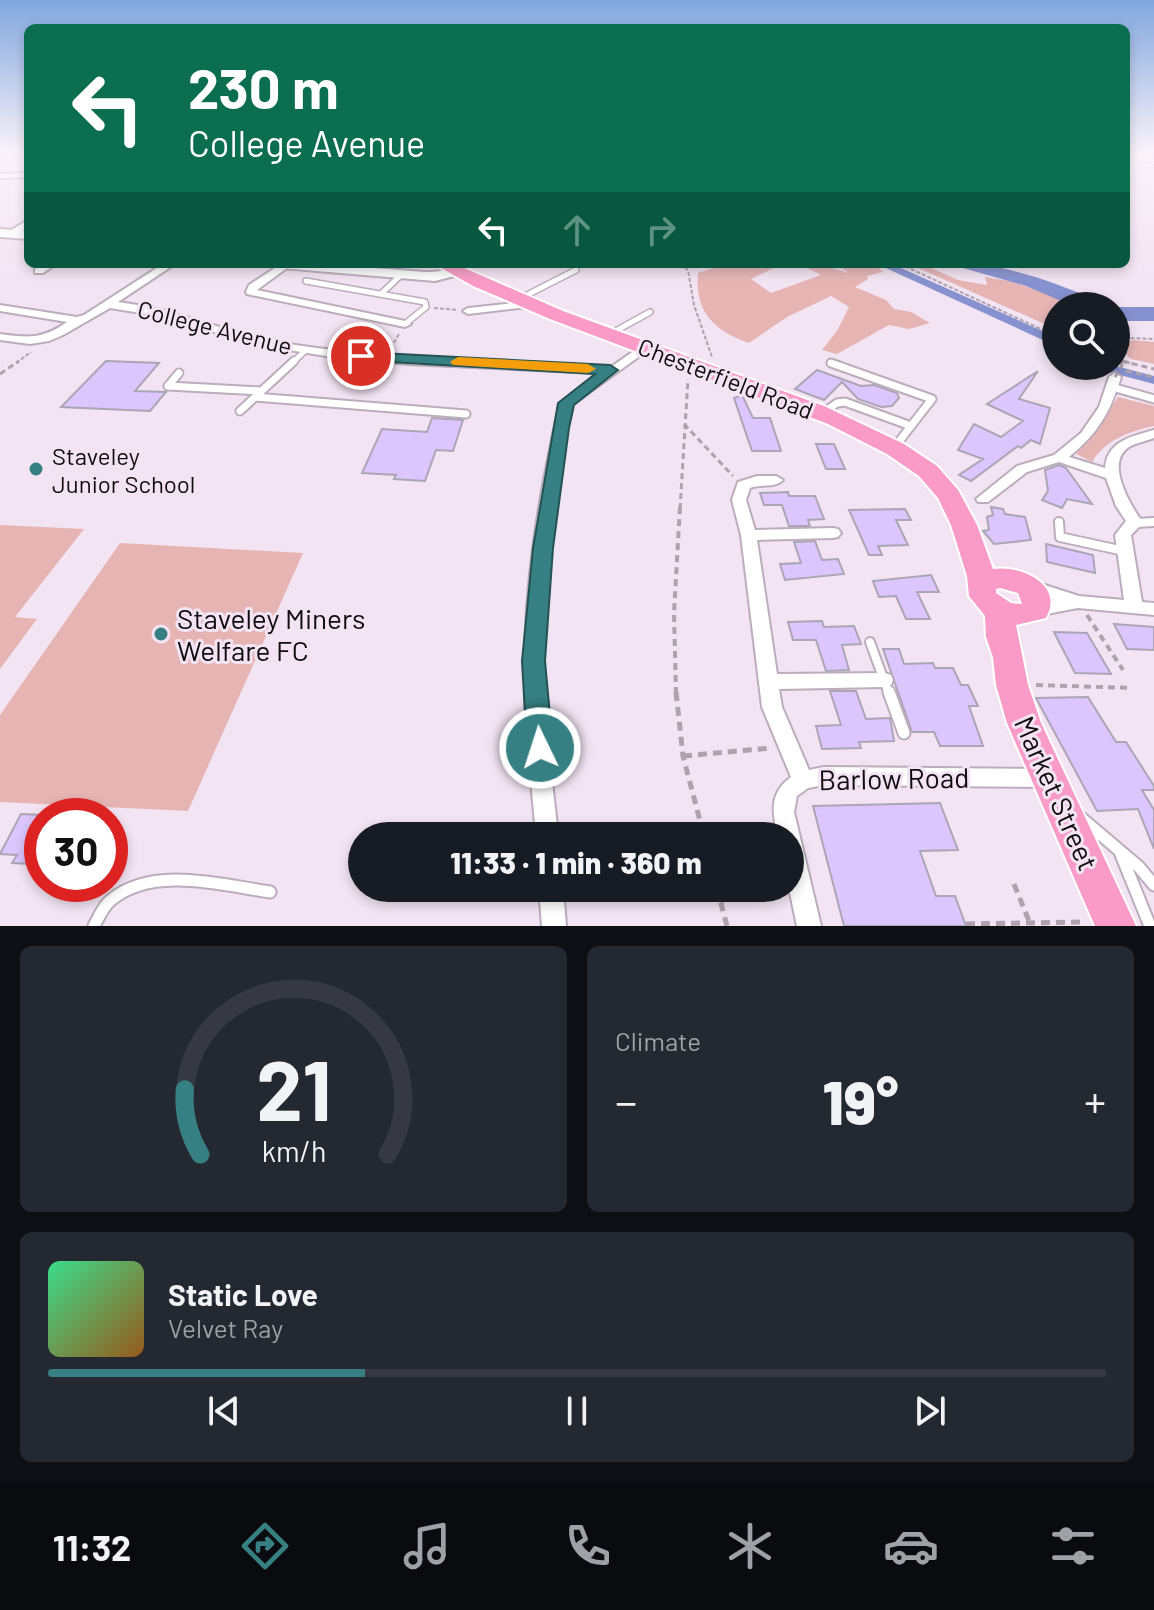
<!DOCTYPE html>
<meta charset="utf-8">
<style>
:root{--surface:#171b24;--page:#242831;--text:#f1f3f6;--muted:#9ea1a6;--line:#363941;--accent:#367f82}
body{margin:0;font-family:Barlow,sans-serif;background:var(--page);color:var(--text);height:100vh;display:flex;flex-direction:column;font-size:30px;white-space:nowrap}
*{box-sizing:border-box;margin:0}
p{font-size:26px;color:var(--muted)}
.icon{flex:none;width:44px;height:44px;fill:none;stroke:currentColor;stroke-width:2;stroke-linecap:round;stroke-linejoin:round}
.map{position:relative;height:926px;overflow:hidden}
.sheet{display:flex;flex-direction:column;gap:20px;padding:20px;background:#0d0f14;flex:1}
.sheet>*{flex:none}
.guide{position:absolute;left:24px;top:24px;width:1106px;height:244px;border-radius:12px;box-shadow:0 4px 12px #0003;background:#0b6e4f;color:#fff;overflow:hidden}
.fabs{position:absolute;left:1042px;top:292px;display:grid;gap:16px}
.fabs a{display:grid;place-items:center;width:88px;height:88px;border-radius:50%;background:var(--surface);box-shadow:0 4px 12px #0003;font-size:40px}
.speed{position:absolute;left:24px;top:798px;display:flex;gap:16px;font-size:40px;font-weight:700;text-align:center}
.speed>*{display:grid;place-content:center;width:104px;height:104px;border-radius:50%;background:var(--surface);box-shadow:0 4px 12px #0003;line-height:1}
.speed .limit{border:12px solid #d22;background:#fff;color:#111}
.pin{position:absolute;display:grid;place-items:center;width:68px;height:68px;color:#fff;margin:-34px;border:4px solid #fff;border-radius:50%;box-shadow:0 2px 8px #0007}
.me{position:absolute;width:88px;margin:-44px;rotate:356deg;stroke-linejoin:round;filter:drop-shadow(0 0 6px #0008)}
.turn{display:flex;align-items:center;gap:28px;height:168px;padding:0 32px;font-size:36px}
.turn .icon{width:104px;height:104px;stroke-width:2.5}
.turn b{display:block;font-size:56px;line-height:68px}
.lanes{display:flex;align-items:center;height:76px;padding:0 32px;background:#0003;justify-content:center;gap:40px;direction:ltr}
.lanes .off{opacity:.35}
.big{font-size:60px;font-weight:800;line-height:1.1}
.sheet .widget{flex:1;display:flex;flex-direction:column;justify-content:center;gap:12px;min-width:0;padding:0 28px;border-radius:12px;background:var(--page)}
.sheet .dial{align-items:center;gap:0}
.dial svg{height:208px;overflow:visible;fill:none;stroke:var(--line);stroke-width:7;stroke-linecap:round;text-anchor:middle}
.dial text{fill:var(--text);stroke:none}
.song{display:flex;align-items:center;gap:24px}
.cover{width:96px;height:96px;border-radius:12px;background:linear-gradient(135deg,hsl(150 70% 55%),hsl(30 70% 35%))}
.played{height:8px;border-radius:4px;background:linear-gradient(90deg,var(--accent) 30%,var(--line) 30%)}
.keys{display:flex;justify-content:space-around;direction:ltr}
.heat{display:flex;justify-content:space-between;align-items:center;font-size:44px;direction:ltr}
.sheet .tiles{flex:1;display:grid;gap:20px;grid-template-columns:1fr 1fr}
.widget:last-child{grid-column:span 2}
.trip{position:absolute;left:348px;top:822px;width:456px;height:80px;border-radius:40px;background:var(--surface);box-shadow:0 4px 12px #0003;font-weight:800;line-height:80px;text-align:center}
.tabs{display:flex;height:128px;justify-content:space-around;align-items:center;background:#090b0e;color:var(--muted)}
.tabs .icon{width:56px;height:56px}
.tabs .current{color:var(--accent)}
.tabs b{font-size:36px;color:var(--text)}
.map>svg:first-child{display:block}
</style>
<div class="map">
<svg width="1154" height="926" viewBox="0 0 1154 926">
<rect width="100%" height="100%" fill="#f3e4f3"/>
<path fill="#e7b4b4" d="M726,264H782L751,279L771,293L821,275L799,264H818L849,273L836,264L860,267L875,264L883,272L867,276L868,279L855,287L886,300L894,309L911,312L930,323L909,329L889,325L837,354L822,350L837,331L849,307L831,296L787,317L749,343C714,331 694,311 698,273Z
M909,264H922L958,280L987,285L985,277L1009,281L1085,306H1056V329Z
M1134,340L1154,342V364L1131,359L1121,350L1125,342Z
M1118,397L1154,406V426C1130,431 1105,440 1092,462L1076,454L1098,428Z
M0,525L84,529L15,617L37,619L0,669Z
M120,543L303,553L188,811L0,802V715Z"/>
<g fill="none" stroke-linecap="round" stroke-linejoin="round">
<path fill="#8691d0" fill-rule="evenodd" d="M877,264H892L1056,337V346Z
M1095,366H1116L1154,376V384L1097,369Z"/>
<path fill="#8691d0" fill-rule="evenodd" d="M960,264C1011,264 1053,283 1100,301L1103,306H1073L1026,286L963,268Z
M1116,307H1154V321H1116Z"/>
</g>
<path fill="#dbc7fd" stroke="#aba5b6" stroke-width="2" d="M106,361L159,363L135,391L166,392L150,411L61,407Z
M817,370L861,386L874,385L897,393L899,398L892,406L881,407L858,399L842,382L824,400L795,389Z
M1038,371L1019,399L1050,408L1040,444L1031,440L1021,448L1018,446L971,481L959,475L983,459L958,450L974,424L1001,437L1023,421L987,404Z
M742,395L753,418H770L781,451H752L734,398Z
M432,418L463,420L453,451L436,450L425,481L394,479L396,475L362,473L382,429L427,432Z
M816,444H834L845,469H826Z
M1059,465L1066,468L1092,504L1067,499L1062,508L1042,500L1048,491L1045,470Z
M788,492L789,496H815L824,519L808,520L810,526H789L782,505H764L760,493Z
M991,507L1003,509L1005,514L1025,517L1031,540L994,544L983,531L989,530L987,517L993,515Z
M905,509L911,520H896L908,545L878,546L882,555H869L849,510Z
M815,541L822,560L838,559L844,574L785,580L780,564L801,563L794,542Z
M1046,544L1093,555L1095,573L1047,562Z
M931,575L939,592H917L930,619H906L896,596L879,597L873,581Z
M822,621L824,627L854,626L861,644L842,645L849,670L826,671L816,640H793L788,622Z
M1114,624L1154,627V650L1127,649Z
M1054,632L1087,633L1111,674L1075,673Z
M883,649H899L904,664L933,663L935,668H953L961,685H968L978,706H969L983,746H940L934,732H912Z
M830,691H856L866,719L890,718L894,741L859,742L861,748L822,749L816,726L841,725Z
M1088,697L1116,742H1126L1154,786V790H1142L1154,810V849L1138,809L1097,811L1036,698Z
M940,803L958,850L920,851L936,896H955L966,926H844L813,806Z
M21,814L42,815V856H37L32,864L12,863L17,855L0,854Z"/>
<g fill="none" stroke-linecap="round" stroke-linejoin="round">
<g stroke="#bbadbb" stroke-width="6">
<path id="service-far4" d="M1126,156L1154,162"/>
</g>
<g stroke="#bbadbb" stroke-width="8">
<path id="service-far3" d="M306,281L425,302L426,307L405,324
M382,293L402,274
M521,298L576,270
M612,333L650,312
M292,363L306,350"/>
</g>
<g stroke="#bbadbb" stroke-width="11">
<path id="service-far2" d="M831,363L932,399L894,448
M168,386L261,391
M168,386L179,373
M1112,387L1154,399
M255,397L466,414
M240,411L294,361
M822,414L837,403L845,402L911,426"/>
</g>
<g stroke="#bbadbb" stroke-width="12">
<path id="service-far1" d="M1059,522L1060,537L1124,551
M1135,523L1154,522
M870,642L889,694"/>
</g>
<g stroke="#bbadbb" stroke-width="15">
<path id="service" d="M889,692L904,733
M1080,817L1139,867L1154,885
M1120,852L1150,926
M94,926C99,917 103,906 111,900C153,865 222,885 270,892"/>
</g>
<g stroke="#bbadbb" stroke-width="4">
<path id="minor" d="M28,173V177L0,178V174Z
M28,220V227L13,236L5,234Z
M44,264H56L43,273H35V269Z
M163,264H175L118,302C177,309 231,335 289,344C396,361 503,360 611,367L641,346H649L651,348L572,405C554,494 542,586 543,678C544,731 553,783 558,836H536C532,785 525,734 525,683C523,589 539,494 560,403L601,373L407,364L326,356L264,346L153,315L110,308L63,335L49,341L30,344L0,340V334C29,338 43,339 67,322L0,311V305L77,317L84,315Z
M281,264L291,265L257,290L405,321L411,324L405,327L247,294L246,292L249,285Z
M532,301L537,304L536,306L468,314L463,311L468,308Z
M1115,373L1121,377C1110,413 1098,433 1069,457L1105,468C1107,441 1132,436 1154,430V438C1147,441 1135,443 1129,447C1104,463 1131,506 1143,523L1131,535L1142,602L1154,603V615L1078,608L1036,616L1030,614L1027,610L1030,606L1054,600L1023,590L1021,586L1023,582L1029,580L1079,596L1124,600L1115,535L1126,521L1116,506L1106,478L1059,462L1027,472L988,502H978L976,499L1017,466L1054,455L1081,433L1099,407L1109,377Z
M757,476H776L783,480C776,488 760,484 750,488L746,500L755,530L833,528L838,529L841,533L838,537L833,538L757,540L777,674L884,673L891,675L893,680L891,685L884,687L779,689L782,707L809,770L824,767L1050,769L1057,772L1060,778L1057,784L1050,787L824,785L808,788L797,796L794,812L821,926H797L789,888L790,836H778C772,812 769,793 791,777L762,707L741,535L732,500L738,482Z
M539,888H563L566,926H542Z"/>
</g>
<g stroke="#bbadbb" stroke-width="4">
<path id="tertiary" d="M0,229L28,231V239L0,237Z
M276,264C326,264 375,268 425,272C438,273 456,266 466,273L435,281L282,268Z"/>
</g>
<g stroke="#fff" stroke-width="4">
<path id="trunk" d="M434,264H455L563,311L824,406L904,444L937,466L958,490L977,525L993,569C1020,565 1065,584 1046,618L1016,625L1028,685L1041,723L1136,926H1095L1007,723L996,685L993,657L986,637L985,616L969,596L967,576L951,525L938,498L919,476L887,454L828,424L550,319L473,286ZM1000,588L1018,593L1022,604L1011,603L996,593V589Z"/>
</g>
<path stroke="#aea2ae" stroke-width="2" stroke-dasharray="4 2" stroke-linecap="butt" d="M24,154H28
M680,264L688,270L694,305L712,357
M900,264L1056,336
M434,308L458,310
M391,348L399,334
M1116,359L1130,363
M16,363L31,352
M1121,363L1116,343L1129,338L1154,339"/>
<path stroke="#aea2ae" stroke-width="3" stroke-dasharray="6 4" stroke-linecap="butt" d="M1121,361L1122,366
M1122,361L1154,369
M1126,371L1154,377
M0,374L19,361
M684,424L733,476
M680,509L688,379"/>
<path stroke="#aea2ae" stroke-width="4" stroke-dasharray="7 5" stroke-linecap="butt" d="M1087,615L1123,670
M1036,685L1132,688
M676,694L674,613L680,507"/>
<path stroke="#aea2ae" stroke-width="5" stroke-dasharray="9 6" stroke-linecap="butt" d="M676,692L683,756L704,836
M683,756L771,748
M1014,884L1031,926
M717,888L727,926
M966,924L1086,922"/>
<use href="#service-far4" stroke="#fff" stroke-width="4"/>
<use href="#service-far3" stroke="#fff" stroke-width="5"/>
<use href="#service-far2" stroke="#fff" stroke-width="7"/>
<use href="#service-far1" stroke="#fff" stroke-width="8"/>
<use href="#service" stroke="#fff" stroke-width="11"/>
<use href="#minor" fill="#fff" fill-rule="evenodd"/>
<use href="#tertiary" fill="#fff" fill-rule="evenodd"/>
<use href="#trunk" fill="#fa9ac6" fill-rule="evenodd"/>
<path stroke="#aea2ae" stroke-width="3" stroke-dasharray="6 4" stroke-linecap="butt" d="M1115,377L1122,366"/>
</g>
<linearGradient id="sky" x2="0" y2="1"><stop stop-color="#81a6de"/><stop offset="0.54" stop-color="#faf3fa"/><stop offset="1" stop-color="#faf3fa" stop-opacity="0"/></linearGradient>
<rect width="1154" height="283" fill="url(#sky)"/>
<path fill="#367f82" stroke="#235354" stroke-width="2" d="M361,352L610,365L618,370L574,405L569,428L553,548L545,661L553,748L549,756L540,759L531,756L527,748L522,661L533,548L558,403L595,374L355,360L353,356Z"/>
<path fill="#f59e0b" d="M458,357L588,364L596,369L588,373L453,365L450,362Z"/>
<g fill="#367f82" stroke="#f3e4f3" stroke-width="3">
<circle cx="36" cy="469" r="8"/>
<circle cx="161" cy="634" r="8"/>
</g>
<g text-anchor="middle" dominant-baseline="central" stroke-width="6" stroke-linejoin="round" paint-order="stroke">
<g font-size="24" fill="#100b10" stroke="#f3e4f3">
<text transform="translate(215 327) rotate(14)">College Avenue</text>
<text transform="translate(726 378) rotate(21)">Chesterfield Road</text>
</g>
<g font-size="24" fill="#100b10" stroke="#f3e4f3" text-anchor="start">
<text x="52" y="455">Staveley<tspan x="52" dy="28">Junior School</tspan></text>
</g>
<g font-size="28" fill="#100b10" stroke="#f3e4f3" text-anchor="start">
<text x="177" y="618">Staveley Miners<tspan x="177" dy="32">Welfare FC</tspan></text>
</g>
<g font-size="28" fill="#100b10" stroke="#f3e4f3">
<text transform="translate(894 778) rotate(-1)">Barlow Road</text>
<text transform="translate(1057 793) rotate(66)">Market Street</text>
</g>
</g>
</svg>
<div class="fabs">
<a><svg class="icon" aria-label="search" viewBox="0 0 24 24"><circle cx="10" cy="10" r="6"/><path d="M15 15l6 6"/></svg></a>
</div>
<div class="speed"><div class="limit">30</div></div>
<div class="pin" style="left:361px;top:356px;background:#d93025"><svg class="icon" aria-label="arrive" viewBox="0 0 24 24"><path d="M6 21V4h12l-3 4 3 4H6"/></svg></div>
<svg class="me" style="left:540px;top:748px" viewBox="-20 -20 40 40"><circle r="17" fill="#367f82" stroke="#fff" stroke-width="3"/><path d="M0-11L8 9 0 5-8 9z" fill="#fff"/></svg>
<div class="trip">11:33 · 1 min · 360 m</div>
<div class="guide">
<div class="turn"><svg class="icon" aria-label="left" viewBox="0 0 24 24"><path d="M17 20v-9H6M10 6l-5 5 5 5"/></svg><div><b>230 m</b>College Avenue</div></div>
<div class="lanes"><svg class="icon" aria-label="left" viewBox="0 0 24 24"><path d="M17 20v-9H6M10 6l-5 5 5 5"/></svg><svg class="icon off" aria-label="ahead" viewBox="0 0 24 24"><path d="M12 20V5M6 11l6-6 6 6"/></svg><svg class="icon off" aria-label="right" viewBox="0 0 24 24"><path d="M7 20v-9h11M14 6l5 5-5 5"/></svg></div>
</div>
</div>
<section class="sheet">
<div class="tiles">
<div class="widget dial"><svg viewBox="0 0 100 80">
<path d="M14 69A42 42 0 1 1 86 69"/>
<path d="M14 69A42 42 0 0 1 8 44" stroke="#367f82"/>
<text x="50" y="56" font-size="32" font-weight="700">21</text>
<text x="50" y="72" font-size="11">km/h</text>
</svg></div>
<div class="widget"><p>Climate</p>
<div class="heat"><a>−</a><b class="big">19°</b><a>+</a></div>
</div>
<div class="widget">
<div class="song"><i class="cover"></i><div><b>Static Love</b><p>Velvet Ray</p></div></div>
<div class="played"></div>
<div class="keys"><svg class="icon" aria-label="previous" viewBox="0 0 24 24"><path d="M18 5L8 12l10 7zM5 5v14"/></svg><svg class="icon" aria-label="pause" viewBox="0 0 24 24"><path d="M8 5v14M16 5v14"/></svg><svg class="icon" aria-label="next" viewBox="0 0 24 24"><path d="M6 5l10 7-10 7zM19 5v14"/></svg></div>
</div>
</div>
</section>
<nav class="tabs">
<b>11:32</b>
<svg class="icon current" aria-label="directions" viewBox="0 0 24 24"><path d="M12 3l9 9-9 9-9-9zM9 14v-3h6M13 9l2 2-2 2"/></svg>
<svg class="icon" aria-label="music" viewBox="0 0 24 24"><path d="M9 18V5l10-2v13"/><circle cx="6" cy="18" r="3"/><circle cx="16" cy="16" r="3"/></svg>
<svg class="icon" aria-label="phone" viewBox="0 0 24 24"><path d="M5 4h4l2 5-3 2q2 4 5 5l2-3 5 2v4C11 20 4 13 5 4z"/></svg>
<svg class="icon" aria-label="climate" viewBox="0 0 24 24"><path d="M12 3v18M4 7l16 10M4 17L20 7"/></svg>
<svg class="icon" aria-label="car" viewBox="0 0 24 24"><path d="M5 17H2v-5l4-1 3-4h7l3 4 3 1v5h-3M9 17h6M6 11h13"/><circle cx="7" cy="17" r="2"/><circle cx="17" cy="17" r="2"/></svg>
<svg class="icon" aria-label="filters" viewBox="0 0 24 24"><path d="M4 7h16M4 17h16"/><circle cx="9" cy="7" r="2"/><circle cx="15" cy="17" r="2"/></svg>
</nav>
